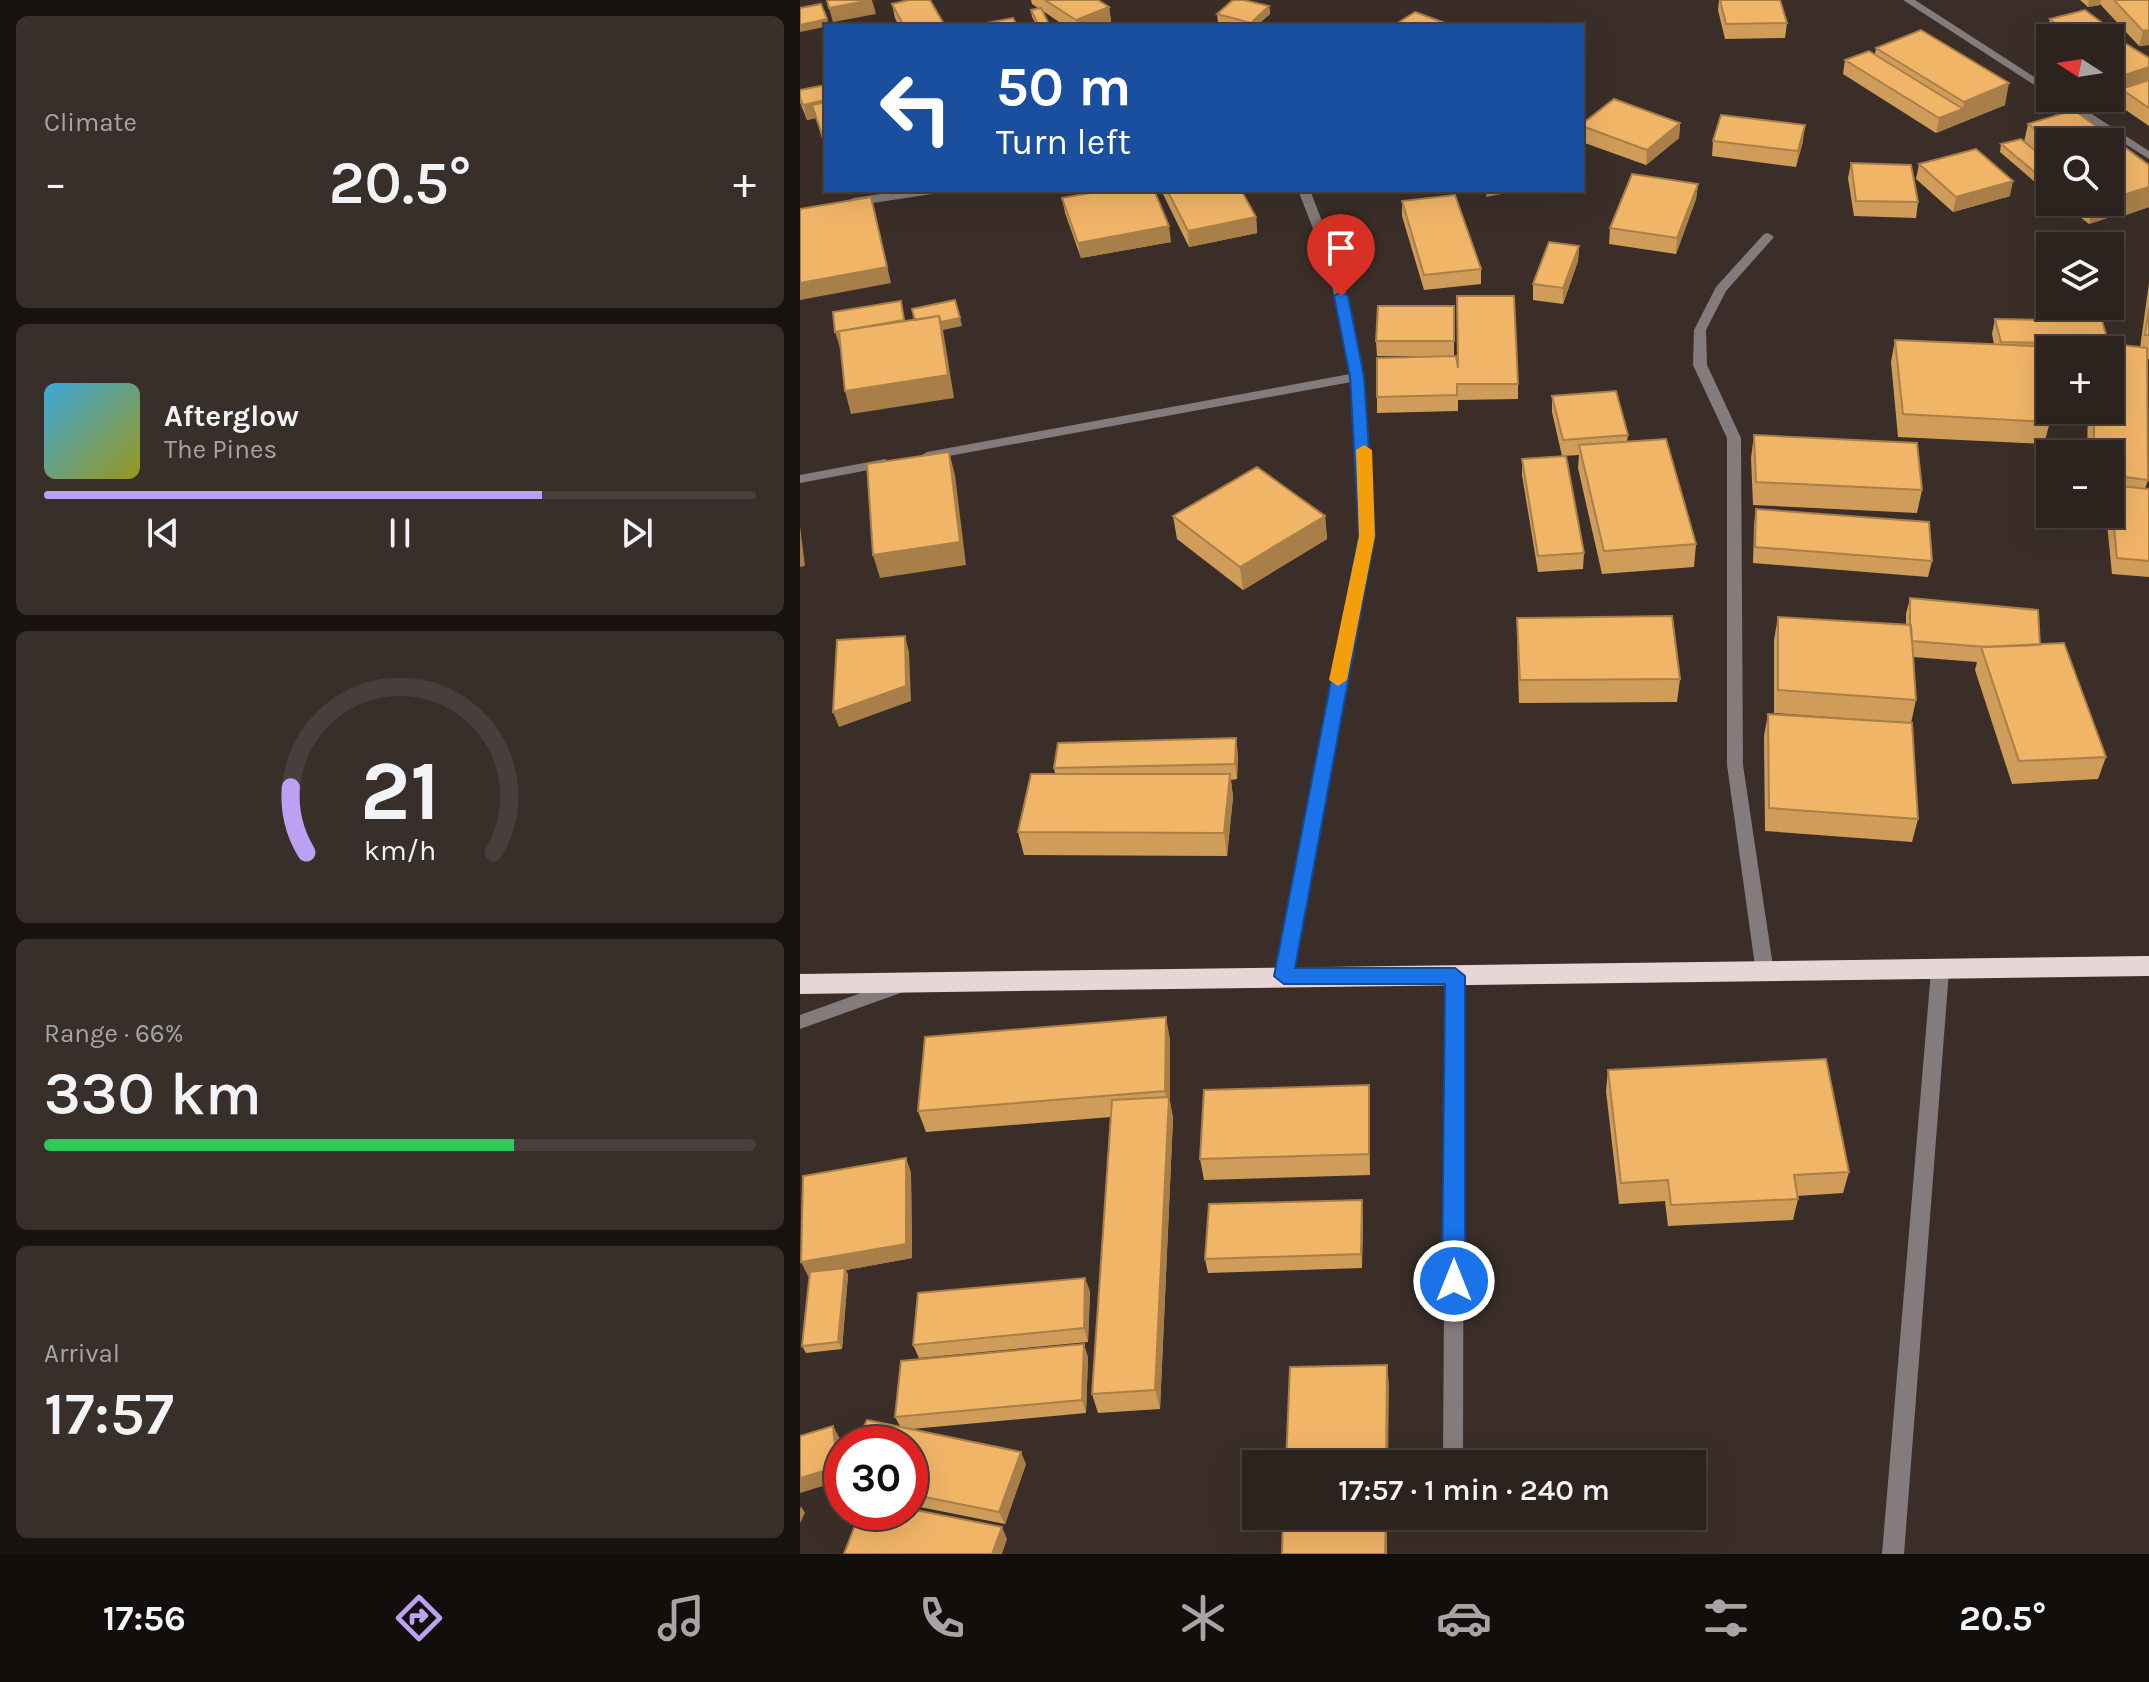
<!DOCTYPE html>
<meta charset="utf-8">
<style>
:root{--surface:#2c221e;--page:#382f2b;--text:#f1f3f6;--muted:#a6a4a4;--line:#483f3c;--accent:#bca0f2}
body{margin:0;font-family:Karla,sans-serif;background:var(--page);color:var(--text);height:100vh;display:flex;flex-direction:column;font-size:30px;white-space:nowrap}
*{box-sizing:border-box;margin:0}
p{font-size:26px;color:var(--muted)}
.icon{flex:none;width:44px;height:44px;fill:none;stroke:currentColor;stroke-width:2;stroke-linecap:round;stroke-linejoin:round}
.map{position:relative;flex:1;overflow:hidden}
.drawer{display:flex;flex-direction:column;gap:16px;padding:16px;background:#181310;width:800px}
.drawer>*{flex:none}
.banner{position:absolute;left:24px;top:24px;width:760px;height:168px;border-radius:0px;box-shadow:0 8px 32px #0002,0 0 0 2px var(--line);background:#1a4fa0;color:#fff;overflow:hidden}
.needle{width:52px;rotate:282deg}
.tools{position:absolute;left:1236px;top:24px;display:grid;gap:16px}
.tools a{display:grid;place-items:center;width:88px;height:88px;border-radius:0px;background:var(--surface);box-shadow:0 8px 32px #0002,0 0 0 2px var(--line);font-size:40px}
.speed{position:absolute;left:24px;top:1426px;display:flex;gap:16px;font-size:40px;font-weight:700;text-align:center}
.speed>*{display:grid;place-content:center;width:104px;height:104px;border-radius:50%;background:var(--surface);box-shadow:0 8px 32px #0002,0 0 0 2px var(--line);line-height:1}
.speed .limit{border:12px solid #d22;background:#fff;color:#111}
.pin{position:absolute;display:grid;place-items:center;width:68px;height:68px;color:#fff;margin:-82px -34px;border-radius:50% 50% 50% 0;rotate:-45deg;box-shadow:0 0 8px #0007}
.pin .icon{rotate:45deg}
.me{position:absolute;width:88px;margin:-44px;rotate:0deg;stroke-linejoin:round;filter:drop-shadow(0 0 6px #0008)}
.turn{display:flex;align-items:center;gap:28px;height:168px;padding:0 40px;font-size:36px}
.turn .icon{width:104px;height:104px;stroke-width:2.5}
.turn b{display:block;font-size:56px;line-height:68px}
.big{font-size:60px;font-weight:600;line-height:1.1}
.drawer .card{flex:1;display:flex;flex-direction:column;justify-content:center;gap:12px;min-width:0;padding:0 28px;border-radius:12px;background:var(--page)}
.drawer .dial{align-items:center;gap:0}
.dial svg{height:208px;overflow:visible;fill:none;stroke:var(--line);stroke-width:7;stroke-linecap:round;text-anchor:middle}
.dial text{fill:var(--text);stroke:none}
.song{display:flex;align-items:center;gap:24px}
.cover{width:96px;height:96px;border-radius:12px;background:linear-gradient(135deg,hsl(200 70% 55%),hsl(60 70% 35%))}
.played{height:8px;border-radius:4px;background:linear-gradient(90deg,var(--accent) 70%,var(--line) 70%)}
.keys{display:flex;justify-content:space-around;direction:ltr}
.heat{display:flex;justify-content:space-between;align-items:center;font-size:44px;direction:ltr}
.charge{height:12px;border-radius:6px;background:linear-gradient(90deg,#34c759 66%,var(--line) 0)}
.trip{position:absolute;left:442px;top:1450px;width:464px;height:80px;border-radius:0px;background:var(--surface);box-shadow:0 8px 32px #0002,0 0 0 2px var(--line);font-weight:600;line-height:80px;text-align:center}
.tab-bar{display:flex;height:128px;justify-content:space-around;align-items:center;background:#120e0c;color:var(--muted)}
.tab-bar .icon{width:56px;height:56px}
.tab-bar .current{color:var(--accent)}
.tab-bar b{font-size:36px;color:var(--text)}
main{display:flex;flex:1;min-height:0}
.map>svg:first-child{display:block}
</style>
<main>
<section class="drawer">
<div class="card"><p>Climate</p>
<div class="heat"><a>−</a><b class="big">20.5°</b><a>+</a></div>
</div>
<div class="card">
<div class="song"><i class="cover"></i><div><b>Afterglow</b><p>The Pines</p></div></div>
<div class="played"></div>
<div class="keys"><svg class="icon" aria-label="previous" viewBox="0 0 24 24"><path d="M18 5L8 12l10 7zM5 5v14"/></svg><svg class="icon" aria-label="pause" viewBox="0 0 24 24"><path d="M8 5v14M16 5v14"/></svg><svg class="icon" aria-label="next" viewBox="0 0 24 24"><path d="M6 5l10 7-10 7zM19 5v14"/></svg></div>
</div>
<div class="card dial"><svg viewBox="0 0 100 80">
<path d="M14 69A42 42 0 1 1 86 69"/>
<path d="M14 69A42 42 0 0 1 8 44" stroke="#bca0f2"/>
<text x="50" y="56" font-size="32" font-weight="700">21</text>
<text x="50" y="72" font-size="11">km/h</text>
</svg></div>
<div class="card"><p>Range · 66%</p><b class="big">330 km</b><div class="charge"></div></div>
<div class="card"><p>Arrival</p><b class="big">17:57</b></div>
</section>
<div class="map">
<svg width="1349" height="1554" viewBox="0 0 1349 1554">
<rect width="100%" height="100%" fill="#3b2e28"/>
<g fill="none" stroke-linecap="round" stroke-linejoin="round">
<path fill="#847c7c" fill-rule="evenodd" d="M1103,0H1115L1250,87V95Z
M1253,98H1267L1349,151V159Z
M109,190H138L132,194L53,206L47,202L53,198Z
M498,190H510L541,270L564,377L574,536L493,976L490,981L484,983L478,981L475,976L560,536L551,382L127,460L120,456L127,452L550,374L529,270Z
M968,233L974,237L926,291L906,330L907,365L941,438L943,765L974,973L971,978L965,980L959,978L956,973L927,765V438L893,365L894,330L916,287L964,234Z
M85,459L92,463L90,466L0,483V475Z
M1140,964L1146,966L1149,971L1104,1554H1082L1131,971L1134,966Z
M655,969L661,971L664,976L663,1464H643L646,976L649,971Z
M100,979L106,981L109,986L106,991L0,1029V1015Z"/>
<path fill="#e8d6d6" fill-rule="evenodd" d="M1349,956V976L0,994V974Z"/>
</g>
<path fill="#cf9c59" d="M231,0H298L309,7L311,22L300,26H265L243,11L250,26H237L232,17L231,10L238,8L232,4Z
M919,0H980L987,23L985,38L925,39L918,10Z
M1280,0H1349V45L1339,46L1300,4V5L1288,7Z
M92,4L145,26H99L95,18Z
M469,6L470,14L456,26H435L418,22L417,14Z
M1250,19L1324,39V42L1349,58V126L1317,104L1321,90L1310,93V38H1250V51L1241,44L1244,29L1248,28Z
M1076,48L1205,105L1136,133L1043,74L1045,60L1075,54Z
M26,85V151L16,118L7,120L0,102V90Z
M1274,110L1349,165V207L1317,218L1311,213L1310,217L1289,224L1261,202H1310V142H1250V177L1235,182L1200,152L1201,144L1221,139L1224,142L1228,124Z
M880,123L879,138L846,165L782,142V124Z
M913,141H1003L996,167L912,156Z
M1051,163L1118,202L1116,218L1054,216L1048,178Z
M1119,164L1210,196L1153,212L1116,179Z
M898,184L896,199L876,254L809,244L810,228Z
M361,190H441L456,217L457,233L389,247Z
M262,198L371,242L281,258L265,213Z
M602,201L681,269V284L624,290L602,216Z
M779,246L778,261L763,304L733,300V284Z
M1349,283V359H1347L1348,480L1345,489H1349V577L1312,574L1306,514H1310V454H1287L1288,410H1310V350H1250V358H1239L1250,422L1244,444L1098,437L1091,362L1095,340L1194,344L1192,334L1195,319L1309,344L1340,348Z
M654,306V356H577L576,341Z
M658,368L718,384V399L658,400V411L577,413V397Z
M752,396L828,435L827,442L896,544L894,567L802,574L778,468L779,455L762,456L752,412Z
M954,435L1122,490L1117,513L953,505L951,458Z
M722,459L784,553L783,569L738,572L722,475Z
M956,509L1132,561L1128,577L953,563L954,525Z
M373,516H525L527,539L443,590L377,539Z
M1110,598L1240,645L1306,757L1298,779L1212,784L1175,670L1177,662L1113,657L1116,700L1111,723L974,713V640L978,617L1106,625V614Z
M717,618L880,679L877,702L719,703L717,641Z
M968,714L1118,819L1112,842L965,831L964,736Z
M438,754L437,779L431,780L433,797L427,856L224,855L218,832L255,774L254,768Z
M370,1039V1102L373,1118L360,1409L298,1413L292,1394L311,1117L126,1132L118,1111Z
M808,1070L1049,1172L1043,1193L997,1196L998,1199L993,1220L868,1226L865,1201L819,1204L806,1091Z
M569,1085L570,1106V1175L404,1180L400,1159Z
M106,1158L111,1173L112,1258L46,1270L48,1275L42,1349L6,1353L2,1346L10,1276H8Z
M562,1200L563,1214L562,1268L408,1273L405,1259Z
M290,1291L288,1342L119,1358L113,1345Z
M284,1344L288,1358L286,1413L112,1429L226,1464L205,1524L110,1505V1444L95,1417Z"/>
<path fill="#a97f49" d="M72,0L76,14L33,22L29,8Z
M1289,0H1301L1300,5L1288,7Z
M469,6L470,14L456,26H451V23Z
M309,7L311,22L300,26H277L276,20Z
M27,19L29,26L0,32V25Z
M1349,30V45L1339,46L1343,31Z
M1324,39L1321,54L1310,56V43Z
M1349,67V81L1310,93V80Z
M1209,83L1205,105L1136,133L1139,118L1163,109L1164,102Z
M26,100V116L12,105L16,118L7,120L3,105Z
M880,123L879,138L846,165L847,150Z
M1005,125L1003,141L996,167L998,151Z
M1250,170V177L1235,182L1237,174Z
M1213,181L1210,196L1153,212L1156,197Z
M898,184L896,199L876,254L877,238Z
M1349,187V207L1317,218L1323,195Z
M687,190H722L686,197Z
M71,197L91,283L0,300V283Z
M1312,210L1310,217L1289,224L1291,216Z
M456,217L457,233L389,247L388,231Z
M369,226L371,242L281,258L278,243Z
M779,246L778,261L763,304V288Z
M101,301L108,336L40,348L35,332Z
M160,318L162,326L143,330L154,398L51,414L45,391L117,327Z
M149,452L155,475L166,565L80,578L73,555Z
M525,516L527,539L443,590L440,567Z
M0,526L5,566L0,567Z
M105,636L109,652L111,701L39,727L33,712Z
M436,738L438,754L437,779L435,764Z
M430,774L433,797L427,856L424,833Z
M366,1017L370,1039V1102L373,1118L360,1409L355,1390L368,1106L365,1091Z
M569,1085L570,1106V1175L569,1154Z
M106,1158L111,1173L112,1258L46,1270L48,1275L42,1349L38,1342L45,1270L8,1276L1,1262Z
M562,1200L563,1214L562,1268L561,1254Z
M285,1278L290,1291L288,1342L284,1328Z
M284,1344L288,1358L286,1413L282,1400Z
M587,1365L589,1384L588,1464H586Z
M33,1426L40,1439L42,1480L0,1493V1478Z
M221,1452L226,1464L205,1524L199,1512Z
M1,1506L5,1513L0,1523V1509Z
M586,1516H587V1554H585Z
M202,1527L207,1539L202,1554H192Z"/>
<path fill="#f1b568" stroke="#a97f49" stroke-width="2" d="M27,0H71L29,8Z
M109,0H130L145,26H104L92,4Z
M245,0H298L309,7L276,20Z
M433,0H443L469,6L451,23L417,14Z
M920,0H980L987,23L926,24Z
M1314,0H1349V30L1343,31Z
M21,4L27,19L0,25V8Z
M241,8L250,26H239L231,10Z
M1285,10L1324,39L1310,43V38H1256L1244,29L1258,26L1250,19Z
M615,12L653,26H593Z
M213,18L217,26H171Z
M1121,30L1209,83L1164,102L1076,48Z
M1323,42L1349,58V67L1310,80V46Z
M1069,51L1163,109L1139,118L1045,60Z
M1349,80V108L1321,89Z
M26,85V100L3,105L0,98V90Z
M814,99L880,123L847,150L782,126V124Z
M26,102V144H25L12,105Z
M1274,110L1349,165V187L1323,195L1310,186V142H1252L1228,124Z
M921,115L1005,125L998,151L913,141Z
M1221,139L1250,163V170L1237,174L1201,144Z
M1176,149L1213,181L1156,197L1119,164Z
M1051,163L1111,165L1118,202L1056,201Z
M832,174L898,184L877,238L810,228Z
M308,190H354L369,226L278,243L262,198Z
M367,190H441L456,217L388,231Z
M655,195L681,269L624,275L602,201Z
M71,197L87,267L0,283V209Z
M1273,202H1302L1312,210L1291,216Z
M749,242L779,246L763,288L733,284Z
M657,296H714L718,384H657V395L577,397V358L656,356L658,368Z
M155,300L160,318L141,322L139,316L115,320L112,309Z
M101,301L104,320L35,332L33,312Z
M578,306H654V341H576Z
M1349,308V335H1345Z
M139,316L148,375L45,391L39,331Z
M1195,319L1302,321L1309,344L1295,342V344L1201,342Z
M1095,340L1236,346L1250,422L1103,414Z
M1295,342L1347,348L1348,480L1310,475V454H1294V410H1310V350H1295Z
M816,391L828,435L763,440L752,396Z
M954,435L1117,443L1122,490L956,482Z
M866,439L896,544L804,551L779,445Z
M149,452L160,542L73,555L67,464Z
M766,456L784,553L738,556L722,459Z
M457,467L525,516L440,567L373,516Z
M1310,485L1349,489V561L1317,558Z
M956,509L1129,522L1132,561L955,547Z
M1110,598L1238,610L1240,645L1186,647L1112,641L1110,625Z
M872,616L880,679L720,680L717,618Z
M978,617L1111,625L1116,700L978,690Z
M105,636L106,686L33,712L37,640Z
M1264,643L1306,757L1219,761L1181,647Z
M968,714L1112,723L1118,819L969,808Z
M436,738L435,764L254,768L258,743Z
M231,774H430L424,833L218,832Z
M366,1017L365,1091L118,1111L125,1037Z
M1026,1059L1049,1172L994,1175L998,1199L871,1205L868,1180L821,1183L808,1070Z
M569,1085V1154L400,1159L404,1090Z
M369,1097L355,1390L292,1394L312,1100Z
M106,1158V1244L1,1262L3,1176Z
M562,1200L561,1254L405,1259L409,1204Z
M45,1268L38,1342L2,1346L10,1272Z
M285,1278L284,1328L113,1345L118,1293Z
M284,1344L282,1400L95,1417L101,1361Z
M587,1365L586,1464H486L490,1367Z
M67,1420L221,1452L199,1512L110,1494V1444H56Z
M33,1426L37,1467L0,1478V1436Z
M110,1509L202,1527L192,1554H44L60,1512H110Z
M483,1516H586L585,1554H482Z"/>
<path fill="#1a73e8" stroke="#114b97" stroke-width="2" d="M541,292L548,296L564,377L575,536L495,968H655L665,976V1281L661,1288L654,1291L646,1288L642,1281L645,984H484L474,976L559,536L550,377L534,296Z"/>
<path fill="#f59e0b" d="M564,445L572,450L575,536L547,680L538,686L529,680L559,536L556,450Z"/>
</svg>
<div class="tools">
<a><svg class="needle" viewBox="-14 -14 28 28"><path d="M0-13l5 13h-10z" fill="#e53935"/><path d="M0 13l5-13h-10z" fill="#a6a4a4"/></svg></a>
<a><svg class="icon" aria-label="search" viewBox="0 0 24 24"><circle cx="10" cy="10" r="6"/><path d="M15 15l6 6"/></svg></a>
<a><svg class="icon" aria-label="layers" viewBox="0 0 24 24"><path d="M12 4l9 5-9 5-9-5zM3 14l9 5 9-5"/></svg></a>
<a>+</a>
<a>−</a>
</div>
<div class="speed"><div class="limit">30</div></div>
<div class="pin" style="left:541px;top:296px;background:#d93025"><svg class="icon" aria-label="arrive" viewBox="0 0 24 24"><path d="M6 21V4h12l-3 4 3 4H6"/></svg></div>
<svg class="me" style="left:654px;top:1281px" viewBox="-20 -20 40 40"><circle r="17" fill="#1a73e8" stroke="#fff" stroke-width="3"/><path d="M0-11L8 9 0 5-8 9z" fill="#fff"/></svg>
<div class="trip">17:57 · 1 min · 240 m</div>
<div class="banner">
<div class="turn"><svg class="icon" aria-label="left" viewBox="0 0 24 24"><path d="M17 20v-9H6M10 6l-5 5 5 5"/></svg><div><b>50 m</b>Turn left</div></div>
</div>
</div>
</main>
<nav class="tab-bar">
<b>17:56</b>
<svg class="icon current" aria-label="directions" viewBox="0 0 24 24"><path d="M12 3l9 9-9 9-9-9zM9 14v-3h6M13 9l2 2-2 2"/></svg>
<svg class="icon" aria-label="music" viewBox="0 0 24 24"><path d="M9 18V5l10-2v13"/><circle cx="6" cy="18" r="3"/><circle cx="16" cy="16" r="3"/></svg>
<svg class="icon" aria-label="phone" viewBox="0 0 24 24"><path d="M5 4h4l2 5-3 2q2 4 5 5l2-3 5 2v4C11 20 4 13 5 4z"/></svg>
<svg class="icon" aria-label="climate" viewBox="0 0 24 24"><path d="M12 3v18M4 7l16 10M4 17L20 7"/></svg>
<svg class="icon" aria-label="car" viewBox="0 0 24 24"><path d="M5 17H2v-5l4-1 3-4h7l3 4 3 1v5h-3M9 17h6M6 11h13"/><circle cx="7" cy="17" r="2"/><circle cx="17" cy="17" r="2"/></svg>
<svg class="icon" aria-label="filters" viewBox="0 0 24 24"><path d="M4 7h16M4 17h16"/><circle cx="9" cy="7" r="2"/><circle cx="15" cy="17" r="2"/></svg>
<b>20.5°</b>
</nav>
